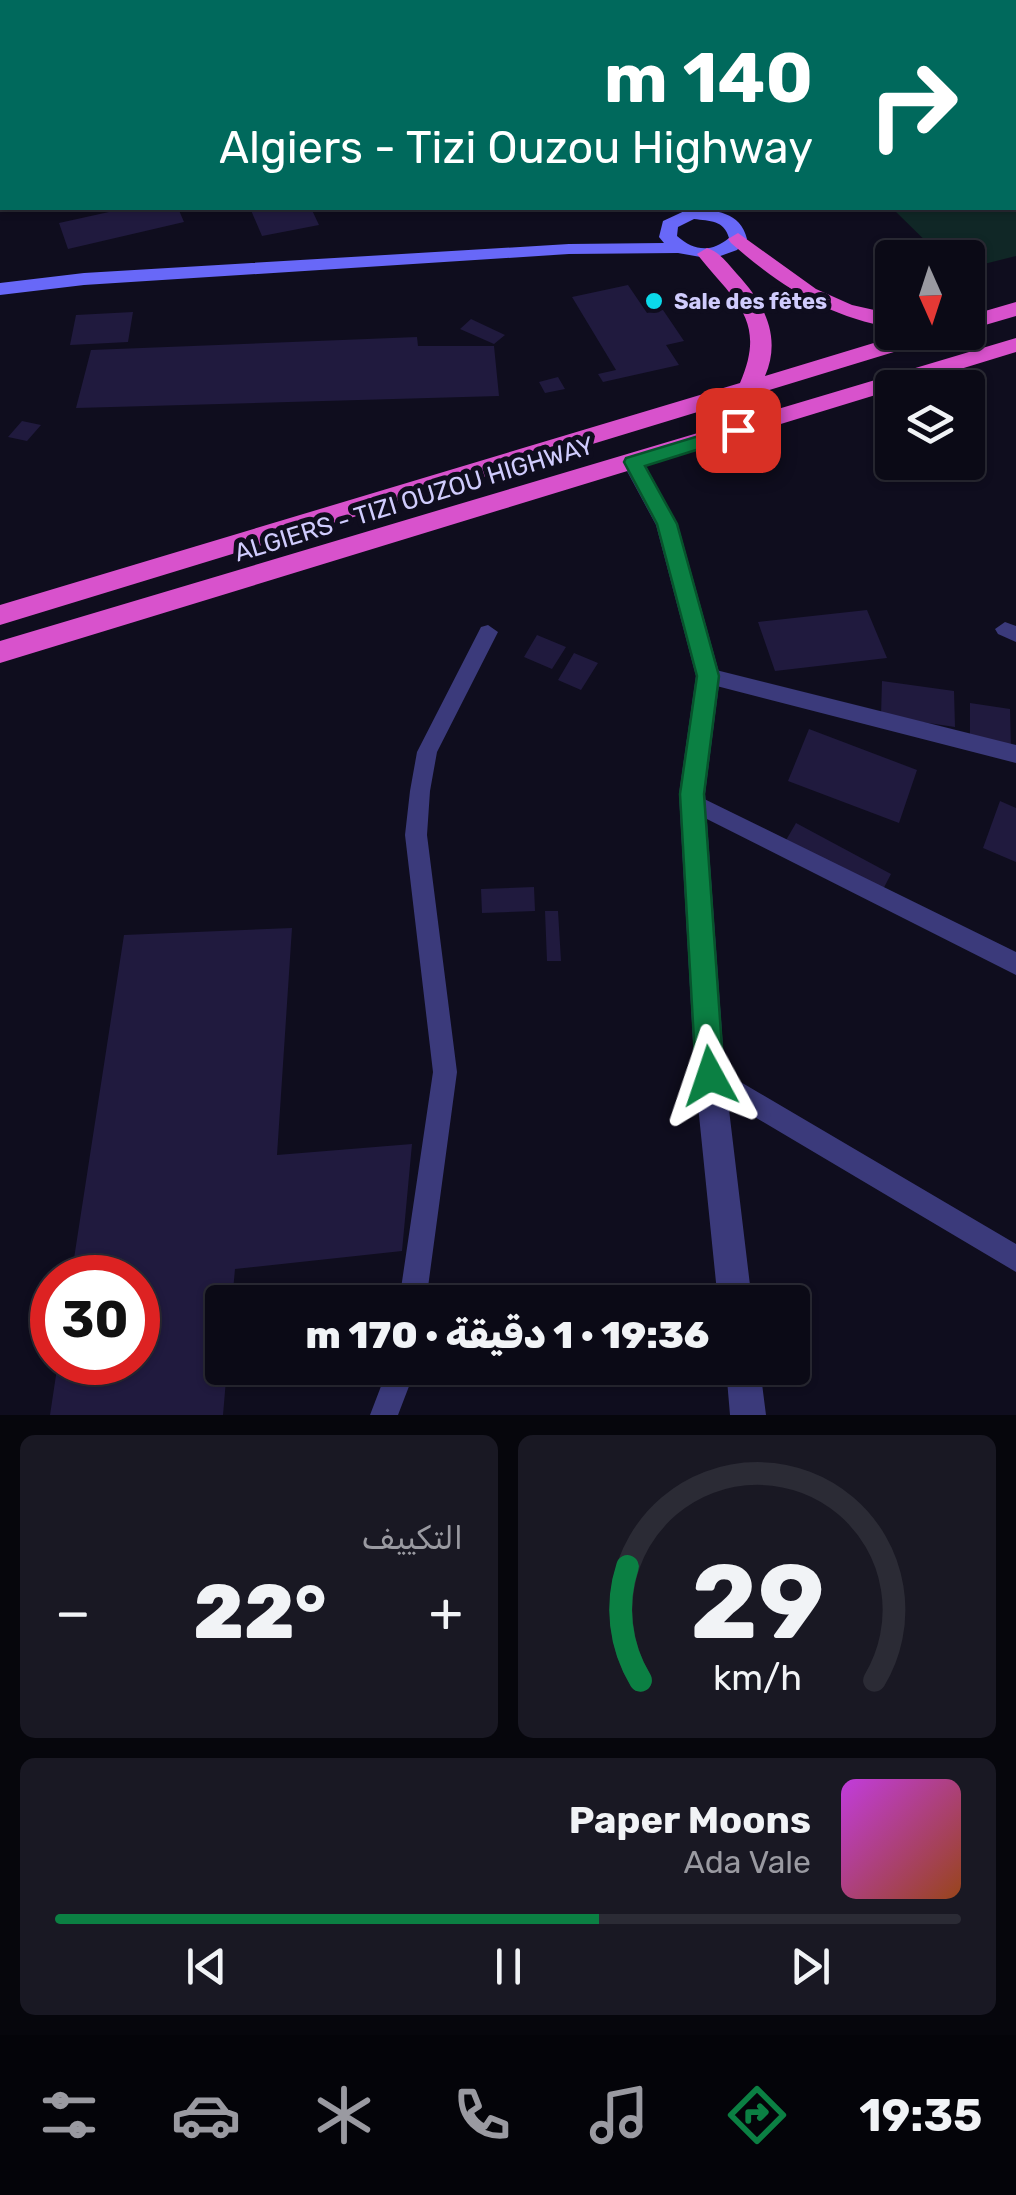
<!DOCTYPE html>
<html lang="ar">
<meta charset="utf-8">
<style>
:root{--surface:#0b0a16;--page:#191823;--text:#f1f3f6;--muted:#9a9aa1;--line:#2b2b35;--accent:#0b8043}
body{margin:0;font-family:Rubik,"Noto Sans Arabic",sans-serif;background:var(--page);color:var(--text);direction:rtl;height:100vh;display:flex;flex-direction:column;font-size:38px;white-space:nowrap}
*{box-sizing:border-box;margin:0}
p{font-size:32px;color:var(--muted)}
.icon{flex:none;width:55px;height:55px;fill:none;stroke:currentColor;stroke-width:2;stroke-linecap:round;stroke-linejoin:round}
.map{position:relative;height:1415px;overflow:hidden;direction:ltr}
.panel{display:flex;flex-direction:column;gap:20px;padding:20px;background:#06060c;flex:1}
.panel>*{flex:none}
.guide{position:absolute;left:0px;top:0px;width:1018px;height:210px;box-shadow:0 2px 8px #0004,0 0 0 2px var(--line);direction:rtl;background:#00695c;color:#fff;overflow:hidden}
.needle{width:65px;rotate:177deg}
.buttons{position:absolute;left:875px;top:240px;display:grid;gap:20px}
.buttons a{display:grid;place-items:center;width:110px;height:110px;border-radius:10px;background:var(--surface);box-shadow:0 2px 8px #0004,0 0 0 2px var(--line);font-size:50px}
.speed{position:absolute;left:30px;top:1255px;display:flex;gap:20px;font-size:50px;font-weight:700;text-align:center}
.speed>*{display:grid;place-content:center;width:130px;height:130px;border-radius:50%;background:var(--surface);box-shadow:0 2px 8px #0004,0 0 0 2px var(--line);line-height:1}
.speed .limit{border:15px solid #d22;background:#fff;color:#111}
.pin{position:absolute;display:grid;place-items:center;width:85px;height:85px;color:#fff;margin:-42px;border-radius:20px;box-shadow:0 5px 15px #0006}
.me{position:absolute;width:110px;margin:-55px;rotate:355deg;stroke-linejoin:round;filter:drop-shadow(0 0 8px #0008)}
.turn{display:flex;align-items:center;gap:35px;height:210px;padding:0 40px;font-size:45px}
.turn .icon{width:130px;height:130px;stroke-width:2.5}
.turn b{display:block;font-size:70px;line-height:85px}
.big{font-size:75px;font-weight:800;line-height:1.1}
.panel .card{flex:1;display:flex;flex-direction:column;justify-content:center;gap:15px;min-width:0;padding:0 35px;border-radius:15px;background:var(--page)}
.panel .dial{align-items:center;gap:0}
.dial svg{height:260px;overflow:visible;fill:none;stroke:var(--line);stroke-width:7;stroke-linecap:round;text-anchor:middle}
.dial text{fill:var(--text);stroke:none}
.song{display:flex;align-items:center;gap:30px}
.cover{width:120px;height:120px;border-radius:15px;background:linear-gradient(135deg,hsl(290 70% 55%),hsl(20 70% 35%))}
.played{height:10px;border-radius:5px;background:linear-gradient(90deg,var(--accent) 60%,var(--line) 60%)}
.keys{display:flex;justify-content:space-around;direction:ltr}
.heat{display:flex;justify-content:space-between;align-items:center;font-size:55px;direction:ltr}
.panel .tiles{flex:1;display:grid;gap:20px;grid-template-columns:1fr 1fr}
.card:last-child{grid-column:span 2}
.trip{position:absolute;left:205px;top:1285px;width:605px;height:100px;border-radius:10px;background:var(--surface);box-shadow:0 2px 8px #0004,0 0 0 2px var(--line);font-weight:800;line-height:100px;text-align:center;direction:rtl}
.tab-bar{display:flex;height:160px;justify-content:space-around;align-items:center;background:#040409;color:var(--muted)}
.tab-bar .icon{width:70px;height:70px}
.tab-bar .active{color:var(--accent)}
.tab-bar b{font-size:45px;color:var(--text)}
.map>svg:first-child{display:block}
</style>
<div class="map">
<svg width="1016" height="1415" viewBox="0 0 1016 1415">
<rect width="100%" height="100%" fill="#0f0d1e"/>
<path fill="#102726" d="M1016,86V256L968,268V258L942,257L892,208H1015Z"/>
<path fill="#201a3e" d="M127,208H178L184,222L68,249L59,223Z
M250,208H311L319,225L262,236Z
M628,285L647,313L663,310L684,341L666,345L679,365L603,382L598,374L616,370L572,297Z
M133,312L128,342L70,345L76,315Z
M471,319L505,335L494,344L460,329Z
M417,337L418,346H494L499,396L76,408L91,350Z
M558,377L565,389L545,393L539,382Z
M22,421L41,425L27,441L8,437Z
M867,610L887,658L775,671L758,622Z
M537,635L566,647L552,669L524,657Z
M574,653L598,663L581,690L558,680Z
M882,681L954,691L955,727L881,716Z
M970,703L1010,709L1011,751L970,743Z
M809,729L917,770L899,823L788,781Z
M1000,801L1016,808V862L983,848Z
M796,823L891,874L878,899L782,847Z
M534,887L535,911L482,913L481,889Z
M545,911H558L561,961H547Z
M292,928L277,1155L412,1144L402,1251L235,1269L232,1302H222V1368H227L223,1415H50L58,1362H138V1278H71L124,935Z"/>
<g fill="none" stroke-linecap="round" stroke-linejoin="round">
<path fill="#3b3a7b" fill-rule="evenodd" d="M1005,622L1016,626V642L998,634L995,629Z
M488,625L498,632L437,752L430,791L427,835L457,1072L426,1302H399L433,1072L405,835L410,791L417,752L481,627Z
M708,668L1016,745V763L701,682L698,676L701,670Z
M692,793L1016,952V975L685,808L681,802L685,796Z
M710,1064L1016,1244V1272L701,1085L698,1076L701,1067Z
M388,1368H416L398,1415H370Z"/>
<path fill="#3b3a7b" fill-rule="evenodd" d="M58,0H75L76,2H60Z
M2,58V69L0,70V59Z
M633,455L641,457L678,525L720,676L705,794L725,1076L752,1302H718L695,1076L679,794L696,676L656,525L622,462Z
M726,1368H760L766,1415H730Z"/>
<path fill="#6868f8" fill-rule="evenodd" d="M691,208C716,211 740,211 747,239L737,250L712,259L678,253L569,254L84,285L0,295V283L84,273L569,244L664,243L659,237L663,221ZM694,219C710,221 724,220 729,238C711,253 694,251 677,236L678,227Z"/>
<path fill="#d852cc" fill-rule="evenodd" d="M738,233L816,289L852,305L892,314V328C827,316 781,287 731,243L728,239Z
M707,248C720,252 728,264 737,274C764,303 782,337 765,376L910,332H945L943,337L0,625V605L740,383C768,319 733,300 697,254Z
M1016,302V316L968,330V316Z
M1016,338V352L0,663V641Z"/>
</g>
<path fill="#0b8043" stroke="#07532c" stroke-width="2.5" d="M738,424L744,426V435L645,466L677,524L719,676L704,794L724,1076L720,1086L710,1090L700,1086L696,1076L680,794L697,676L657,524L624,462L626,458Z"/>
<circle fill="#0bd9ea" stroke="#0f0d1e" stroke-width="4" cx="654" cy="301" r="10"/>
<g text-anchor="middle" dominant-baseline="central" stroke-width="10" stroke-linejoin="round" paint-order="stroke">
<g font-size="22" font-weight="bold" fill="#d0ccfd" stroke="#0f0d1e" text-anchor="start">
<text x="674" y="301">Sale des fêtes</text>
</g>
<g font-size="25" fill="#d0ccfd" stroke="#0f0d1e">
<text transform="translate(414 499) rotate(-17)">ALGIERS - TIZI OUZOU HIGHWAY</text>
</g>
</g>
</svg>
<div class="buttons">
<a><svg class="needle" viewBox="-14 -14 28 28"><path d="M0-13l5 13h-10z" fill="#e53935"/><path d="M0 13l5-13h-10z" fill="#9a9aa1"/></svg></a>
<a><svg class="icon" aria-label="layers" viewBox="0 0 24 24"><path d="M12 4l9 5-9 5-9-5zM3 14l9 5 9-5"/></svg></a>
</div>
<div class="speed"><div class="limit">30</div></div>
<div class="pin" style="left:738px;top:430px;background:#d93025"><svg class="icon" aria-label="arrive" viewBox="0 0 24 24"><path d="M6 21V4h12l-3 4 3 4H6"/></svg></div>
<svg class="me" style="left:710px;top:1076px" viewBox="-20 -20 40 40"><path d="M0-17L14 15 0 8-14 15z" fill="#0b8043" stroke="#fff" stroke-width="4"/></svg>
<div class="trip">19:36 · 1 دقيقة · 170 m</div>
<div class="guide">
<div class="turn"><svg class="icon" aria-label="right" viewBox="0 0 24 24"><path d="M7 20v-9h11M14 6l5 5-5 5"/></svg><div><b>140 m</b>Algiers - Tizi Ouzou Highway</div></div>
</div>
</div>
<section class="panel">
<div class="tiles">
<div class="card dial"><svg viewBox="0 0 100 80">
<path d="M14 69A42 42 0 1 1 86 69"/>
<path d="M14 69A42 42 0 0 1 10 34" stroke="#0b8043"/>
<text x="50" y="56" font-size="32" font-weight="700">29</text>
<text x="50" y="72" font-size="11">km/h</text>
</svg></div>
<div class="card"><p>التكييف</p>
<div class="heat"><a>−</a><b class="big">22°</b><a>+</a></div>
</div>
<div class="card">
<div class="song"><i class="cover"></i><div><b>Paper Moons</b><p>Ada Vale</p></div></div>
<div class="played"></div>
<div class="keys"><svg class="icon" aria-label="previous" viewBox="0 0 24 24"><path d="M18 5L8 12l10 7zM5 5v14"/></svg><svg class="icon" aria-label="pause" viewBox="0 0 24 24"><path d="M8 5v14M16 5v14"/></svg><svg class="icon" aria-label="next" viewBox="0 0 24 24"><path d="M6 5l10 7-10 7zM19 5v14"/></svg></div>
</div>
</div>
</section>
<nav class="tab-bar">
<b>19:35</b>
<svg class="icon active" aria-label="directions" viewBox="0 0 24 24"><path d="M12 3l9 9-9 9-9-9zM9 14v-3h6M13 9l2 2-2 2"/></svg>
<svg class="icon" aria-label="music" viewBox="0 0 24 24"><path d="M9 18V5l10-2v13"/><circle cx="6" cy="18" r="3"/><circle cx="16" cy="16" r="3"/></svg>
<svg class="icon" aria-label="phone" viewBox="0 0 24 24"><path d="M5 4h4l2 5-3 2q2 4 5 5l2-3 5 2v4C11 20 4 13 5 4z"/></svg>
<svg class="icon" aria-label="climate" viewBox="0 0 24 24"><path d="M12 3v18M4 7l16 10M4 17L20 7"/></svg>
<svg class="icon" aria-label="car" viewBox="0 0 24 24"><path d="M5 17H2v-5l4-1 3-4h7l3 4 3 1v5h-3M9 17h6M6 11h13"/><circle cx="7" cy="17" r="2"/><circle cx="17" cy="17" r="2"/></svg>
<svg class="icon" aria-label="filters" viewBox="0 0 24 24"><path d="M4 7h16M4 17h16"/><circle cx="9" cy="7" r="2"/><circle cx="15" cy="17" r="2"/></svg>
</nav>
